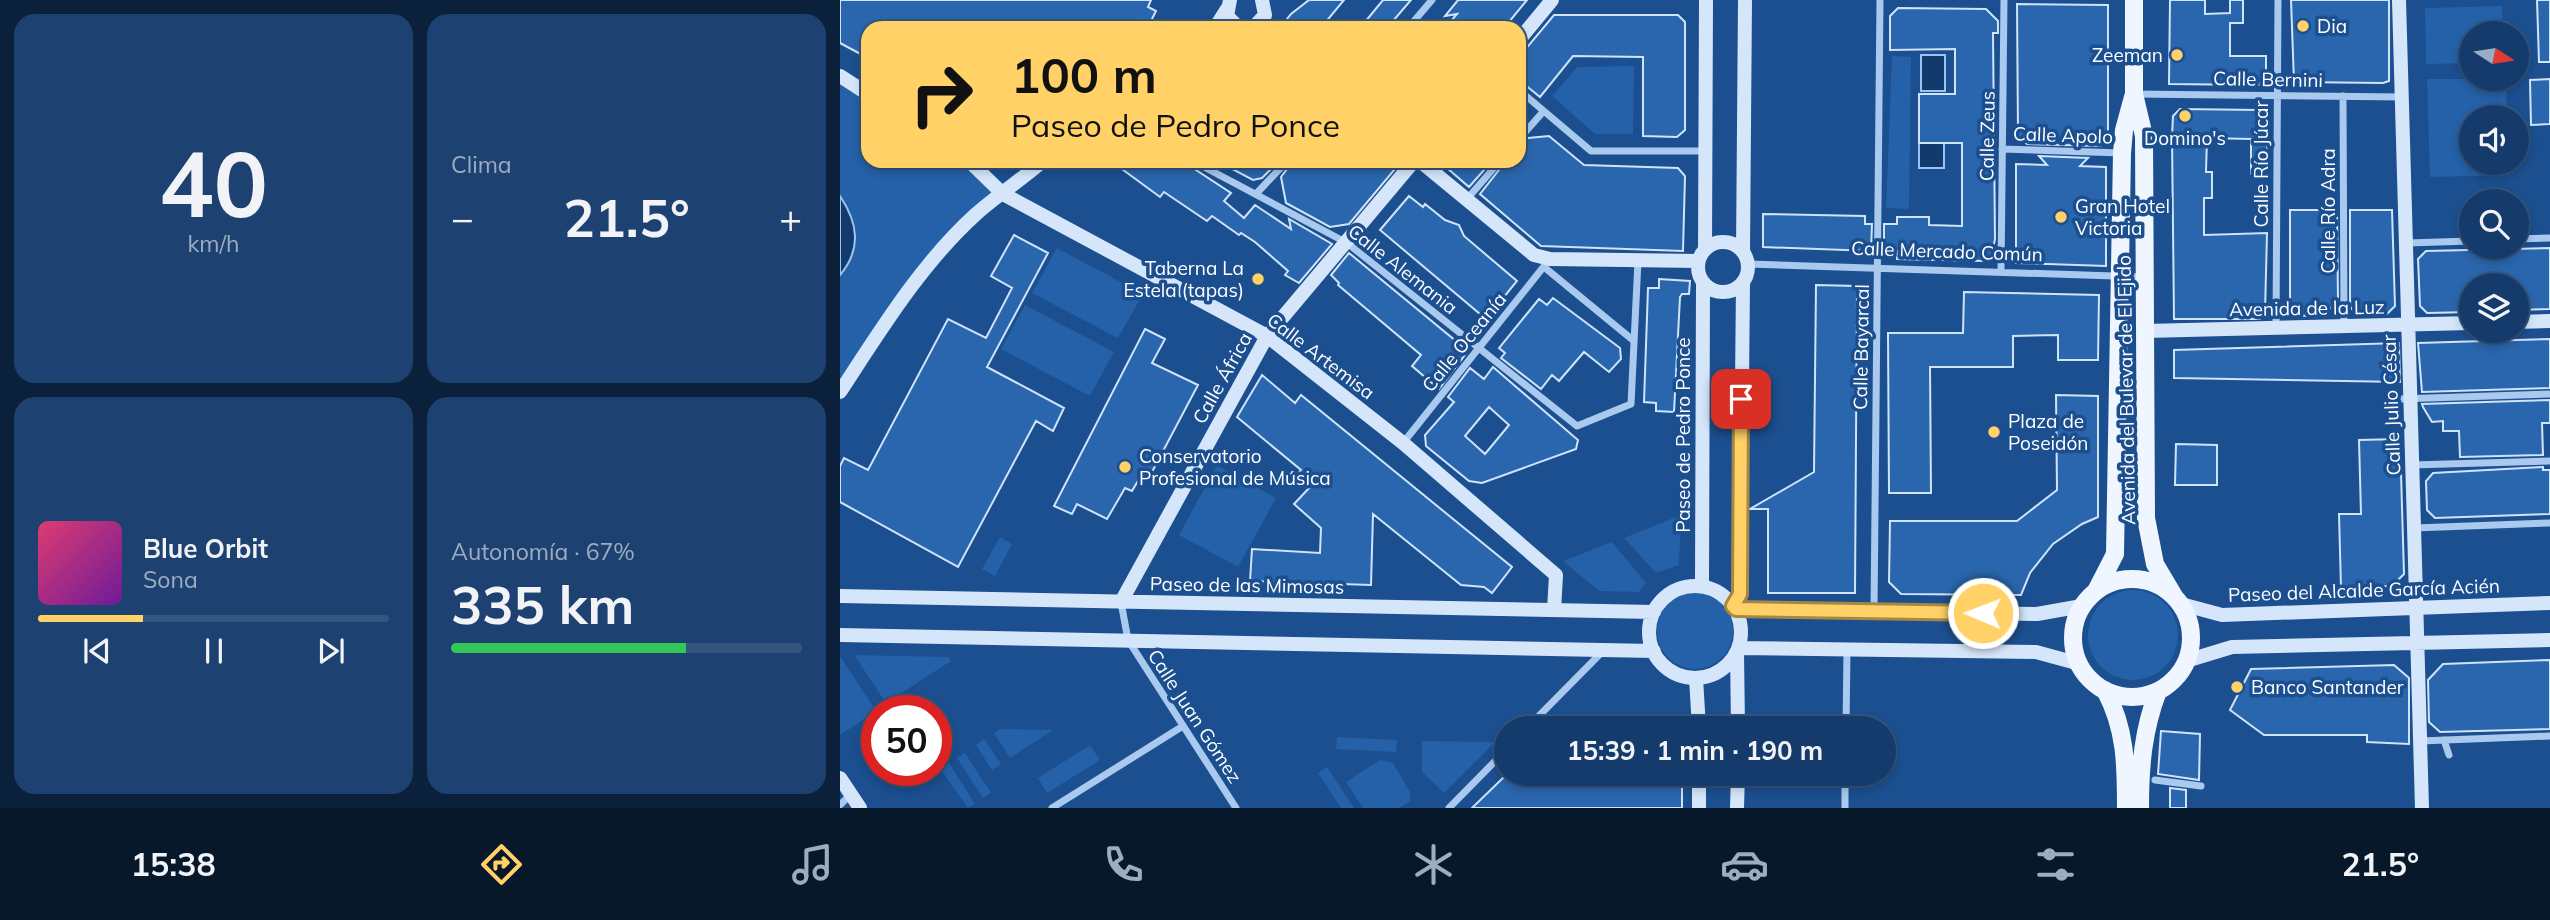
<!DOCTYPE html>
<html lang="es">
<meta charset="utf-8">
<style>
:root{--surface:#143b6b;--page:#1d4271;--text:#f1f3f6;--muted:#9dadc1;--line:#33557e;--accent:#ffd166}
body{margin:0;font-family:Mulish,sans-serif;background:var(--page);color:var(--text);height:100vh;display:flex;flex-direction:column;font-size:26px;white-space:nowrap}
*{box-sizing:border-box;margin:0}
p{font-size:23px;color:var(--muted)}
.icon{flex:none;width:38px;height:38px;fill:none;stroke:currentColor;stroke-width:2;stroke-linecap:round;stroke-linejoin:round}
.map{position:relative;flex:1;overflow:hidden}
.side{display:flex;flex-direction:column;gap:14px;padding:14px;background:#0b203b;width:840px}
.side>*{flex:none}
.guide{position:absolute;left:21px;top:21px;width:665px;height:147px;border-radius:21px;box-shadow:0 4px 10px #0003,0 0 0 2px var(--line);background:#ffd166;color:#111;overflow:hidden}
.needle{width:46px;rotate:102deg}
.tools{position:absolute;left:1619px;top:21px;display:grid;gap:14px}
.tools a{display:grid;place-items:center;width:70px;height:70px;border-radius:50%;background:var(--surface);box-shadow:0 4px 10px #0003,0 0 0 2px var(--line);font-size:35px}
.speed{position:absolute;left:21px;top:695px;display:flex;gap:14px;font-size:35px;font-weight:700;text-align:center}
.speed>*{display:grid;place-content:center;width:91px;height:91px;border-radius:50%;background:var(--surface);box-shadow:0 4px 10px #0003,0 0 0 2px var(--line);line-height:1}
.speed .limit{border:10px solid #d22;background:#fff;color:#111}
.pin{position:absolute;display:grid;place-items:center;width:60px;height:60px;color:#fff;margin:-30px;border-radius:14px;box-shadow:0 4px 10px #0006}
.me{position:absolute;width:77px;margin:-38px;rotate:271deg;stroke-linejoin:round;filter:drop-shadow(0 0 5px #0008)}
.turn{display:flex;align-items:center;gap:24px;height:147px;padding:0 35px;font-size:32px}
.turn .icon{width:91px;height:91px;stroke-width:2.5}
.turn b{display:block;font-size:49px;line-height:60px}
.big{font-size:52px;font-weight:700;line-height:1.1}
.side .tile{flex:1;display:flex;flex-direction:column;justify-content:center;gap:10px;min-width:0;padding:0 24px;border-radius:21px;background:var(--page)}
.side .dial{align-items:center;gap:0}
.dial b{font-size:91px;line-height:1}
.song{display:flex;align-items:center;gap:21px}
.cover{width:84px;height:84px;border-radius:10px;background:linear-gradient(135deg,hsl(340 70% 55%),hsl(280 70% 35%))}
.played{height:7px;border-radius:4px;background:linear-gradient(90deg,var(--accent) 30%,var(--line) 30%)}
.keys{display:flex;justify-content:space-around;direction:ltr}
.heat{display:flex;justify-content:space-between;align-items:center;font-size:38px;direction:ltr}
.charge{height:10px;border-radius:5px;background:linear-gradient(90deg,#34c759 67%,var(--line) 0)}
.side .tiles{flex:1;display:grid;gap:14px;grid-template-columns:repeat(2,1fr)}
.trip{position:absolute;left:654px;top:716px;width:402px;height:70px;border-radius:35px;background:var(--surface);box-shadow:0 4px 10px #0003,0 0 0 2px var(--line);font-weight:700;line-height:70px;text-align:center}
.tabs{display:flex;height:112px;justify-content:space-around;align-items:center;background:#08182b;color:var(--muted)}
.tabs .icon{width:49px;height:49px}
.tabs .current{color:var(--accent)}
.tabs b{font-size:32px;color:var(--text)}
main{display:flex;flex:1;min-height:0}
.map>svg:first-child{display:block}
</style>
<main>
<section class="side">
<div class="tiles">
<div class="tile dial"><b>40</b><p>km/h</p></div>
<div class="tile"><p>Clima</p>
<div class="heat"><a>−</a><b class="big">21.5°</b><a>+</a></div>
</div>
<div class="tile">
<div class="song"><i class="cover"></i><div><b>Blue Orbit</b><p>Sona</p></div></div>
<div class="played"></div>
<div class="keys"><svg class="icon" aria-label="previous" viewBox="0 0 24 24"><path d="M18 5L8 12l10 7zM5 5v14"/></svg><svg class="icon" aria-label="pause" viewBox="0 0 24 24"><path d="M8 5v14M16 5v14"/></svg><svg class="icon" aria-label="next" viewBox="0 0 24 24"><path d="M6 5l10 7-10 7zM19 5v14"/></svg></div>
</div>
<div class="tile"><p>Autonomía · 67%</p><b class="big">335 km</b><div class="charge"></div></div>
</div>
</section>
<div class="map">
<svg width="1710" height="808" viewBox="0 0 1710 808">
<rect width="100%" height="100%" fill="#1b4f8f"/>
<path fill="#2461a8" d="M1662,6L1663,33H1631V63L1586,64L1585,8Z
M1052,56L1071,57L1069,209L1046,208Z
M794,66L793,134H755L712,96L737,67Z
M1587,79H1666L1667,117H1631V163H1668L1669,175L1590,177Z
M0,81L28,100V161H115L163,194L93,263L0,392Z
M217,248L303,294L278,338L192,293Z
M185,305L274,352L250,396L161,349Z
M377,465L436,498L398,567L339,535Z
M841,515L839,565L816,573L784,538Z
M160,537L172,544L155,576L142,569Z
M772,542L806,583L799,592L759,591L723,561Z
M1248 635a45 45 0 1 1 90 0a45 45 0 1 1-90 0Z
M817 631a38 38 0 1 1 76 0a38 38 0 1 1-76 0Z
M14,655L109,657L111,661L46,703Z
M0,656L36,711L0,735Z
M160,729L213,730L170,758L154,733Z
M497,737L557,740L556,752L496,749Z
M144,739L161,764L152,770L136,745Z
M582,741L655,742L604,793L582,772Z
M250,745L260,760L207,793L198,778Z
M125,753L151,793L143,798L117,758Z
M540,760L553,763L570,792V801L559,808H523L506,782Z
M109,763L135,804L128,808L100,768Z
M487,767L514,808H501L478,773Z"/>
<path fill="#123a6d" stroke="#9cc4f0" stroke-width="2" d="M1081,55H1105V91H1081Z
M1079,143H1104V168H1079Z
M0,196C18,223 22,249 0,275Z"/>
<path fill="#2a66ad" stroke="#cfe3fa" stroke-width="2" fill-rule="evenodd" d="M0,0H311L308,7L316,11L310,23L302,20L297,28H28V58L0,43Z
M469,0H504L485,23L482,21L476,28H440L451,14Z
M543,0H571L547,28H520Z
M618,0H687L664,28H605L617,14L605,16Z
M1330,0H1365V14L1390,13V0H1403V23H1390V56H1426V77L1419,85L1329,84Z
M1451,0H1549V81L1543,83L1454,82Z
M1697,0H1710V62H1699Z
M1177,4L1268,5V140L1261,146L1187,144L1178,135Z
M1058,8L1146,9L1158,21V33H1153L1155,239L1152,254L1145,261L1057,259V251H1044V224H1057V217H1089V225L1122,226V143H1079V94H1115V49L1050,50V16Z
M714,15H838L845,22V130L837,137L803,136V57L733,56L700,97L679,80V57Z
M1710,79V124L1691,125L1690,80Z
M1340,109L1420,110L1427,118V175L1411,174V139L1367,138L1366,172H1372V198H1364V235L1427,233L1425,313L1420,319H1334L1332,137L1333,116Z
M709,136L744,165L838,168L845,176L843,251L701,246L640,194L666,161H679V145L688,138Z
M1199,156L1248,158L1240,166L1266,167V266L1176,263V164L1207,165Z
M271,161H347L350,166L391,193L384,201L404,218L415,205L451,229L449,219L492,244L459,283L445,275L448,271L415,242L401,233L399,235L372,216L367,221L324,192L320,197Z
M377,161H439L422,178L413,180Z
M453,161H554L555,169L509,224L490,227L446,203L441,177Z
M599,161H652L629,187Z
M569,196L583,207L585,204L605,220L619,225L624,236L677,281L646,319L540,230Z
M1450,210H1497L1498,300L1484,315L1457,316L1450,309Z
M1510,210H1552L1555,306L1547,314H1517L1510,307Z
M923,214L1025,216V224H1032L1031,251L923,247Z
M174,235L208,253L147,367L224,408L213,431L196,421L118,567L0,502V466L4,458L28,470L108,319L146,338L172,288L151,276Z
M1710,248V309L1676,310V285H1631V312L1587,313L1580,306L1578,259L1586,251Z
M509,253L628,351L599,389L572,366L581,355L498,285L499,283L491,275Z
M819,279L850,281L849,294H842L840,297L834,412L816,411V403L804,402L808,288H819Z
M976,285L1017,286L1015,593H928V509H910L974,472Z
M1124,292L1259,295L1258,360H1218V335L1173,336V367H1090L1091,493H1049L1048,333H1123Z
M713,298L780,348L781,359L769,372L744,352L719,381L712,375L701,389L661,358L665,353L659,348L699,299L707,305Z
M305,329L325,339L312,363L358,385L312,472L305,469L292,491L285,488L267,519L237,504L232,514L214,506Z
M1710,339V388L1582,392L1578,343Z
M1559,343L1560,382L1334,378V350Z
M653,367L738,440L736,449L642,483L629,481L586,446L585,435L614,402L608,397L630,368L644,379ZM649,407L669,425L645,454L625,436Z
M422,375L455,403L461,395L672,567L652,593L644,587L621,585L533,514L531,585L410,581L412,549L480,553L481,528L454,504L471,486L457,475L461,470L397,417Z
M1216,395L1258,396V517L1242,524L1213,544L1190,573L1181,595L1061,594L1049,582L1050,521H1177L1217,490Z
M1710,400V423H1702L1703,455L1620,457L1619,431H1603V421L1592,422L1583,407L1582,404Z
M1560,439L1564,574L1552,586L1501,588L1499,514H1521L1519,440Z
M1336,444L1377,445V485H1335Z
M1703,467V470H1710V514L1595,518L1587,510L1586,481L1593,473Z
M1710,660V729L1600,732L1589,722L1588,680L1603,664Z
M1554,665L1569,678V744L1527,742V735H1424L1390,710L1411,669Z
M1321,731L1360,734L1359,780L1318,774Z
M667,774H842V808H632Z
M1330,788L1346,790V808H1330Z"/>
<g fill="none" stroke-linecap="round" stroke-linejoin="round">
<path stroke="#a9c9ee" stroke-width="7" d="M568,28L592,0
M679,90L751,151H865
M1294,94L1562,97
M1503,96L1504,326
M679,139L702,113
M1162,149L1281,153
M353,161L507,243L737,426L791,404L798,261
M416,194L447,161
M627,199L660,161
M1676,239L1710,238
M1567,243L1631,241
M908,264L1304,277
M704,267L794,341
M1161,272L1164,0
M1436,328L1438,0
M1559,399L1710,394
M563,443L709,260
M1572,465L1710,461
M1574,528L1710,523
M281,602L288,640L396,808
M1034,611L1040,0
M687,728L763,651
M1006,728L1007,651
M1604,740L1609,755
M1580,741L1710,736
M1315,780L1361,786
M0,805L10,795
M212,808L343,726
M609,808L667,749
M1005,808V774"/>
<path stroke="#d6e6fa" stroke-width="14" d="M390,0L387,16L399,28
M1559,0L1582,808
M375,28L387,9
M413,28L425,15L422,0
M679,40L712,0
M0,76L28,94
M129,161L163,194L427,336L563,443L716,575L714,610
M580,161L694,255L710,259L858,261
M858 267a25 25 0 1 1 50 0a25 25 0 1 1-50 0Z
M865,248L866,0
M903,252L905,0
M1676,322L1710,321
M1305,331L1631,323
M0,392C40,331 81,264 135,215C156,196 181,180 203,161
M862,586L863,284
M809 632a46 46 0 1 1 92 0a46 46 0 1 1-92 0Z
M0,596L814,612
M281,602L427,336L574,161
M1341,604L1382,615L1710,603
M893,606L900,594L903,282
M896,609L1197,614L1242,606
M0,635L814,651
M898,648L1196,652L1240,664
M897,652L898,728
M1346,661L1392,647L1710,640
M856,678L859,728
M0,778L20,808
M859,808V774
M897,808L898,774"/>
<path stroke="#f0f6ff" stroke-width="18" d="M1294,0V94L1304,136L1306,518L1315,564L1334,596
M1233 638a59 59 0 1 1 118 0a59 59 0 1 1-118 0Z
M1256,591L1275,554L1282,153L1284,130L1293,97
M1265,690C1286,729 1286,765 1286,808
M1300,808C1300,766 1303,730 1318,691"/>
</g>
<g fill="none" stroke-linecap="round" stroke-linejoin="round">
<g stroke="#a68842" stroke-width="18">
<path id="route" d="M901,399L900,594L893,606L896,609L1143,613"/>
</g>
<use href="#route" stroke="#ffd166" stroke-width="12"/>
</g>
<g fill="#ffd166" stroke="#1b4f8f" stroke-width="2.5">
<circle cx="1463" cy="26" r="7"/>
<circle cx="1337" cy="55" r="7"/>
<circle cx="1345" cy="116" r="7"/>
<circle cx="1221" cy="217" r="7"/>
<circle cx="418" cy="279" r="7"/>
<circle cx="1154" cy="432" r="7"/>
<circle cx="285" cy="467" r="7"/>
<circle cx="1397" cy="687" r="7"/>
</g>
<g text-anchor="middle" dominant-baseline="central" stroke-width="7" stroke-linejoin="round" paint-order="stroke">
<g font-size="19" fill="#fff" stroke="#1b4f8f" text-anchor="start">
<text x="1477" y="26">Dia</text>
<text x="1323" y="55" text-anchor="end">Zeeman</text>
<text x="1345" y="138" text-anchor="middle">Domino's</text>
<text x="1235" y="206">Gran Hotel<tspan x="1235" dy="22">Victoria</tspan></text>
<text x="404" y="268" text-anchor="end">Taberna La<tspan x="404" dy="22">Estela (tapas)</tspan></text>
<text x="1168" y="421">Plaza de<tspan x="1168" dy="22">Poseidón</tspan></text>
<text x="299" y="456">Conservatorio<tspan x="299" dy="22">Profesional de Música</tspan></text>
<text x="1411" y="687">Banco Santander</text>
</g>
<g font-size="19" fill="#fff" stroke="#1b4f8f">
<text transform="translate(1428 79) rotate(1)">Calle Bernini</text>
<text transform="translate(1223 135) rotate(2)">Calle Apolo</text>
<text transform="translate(1147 136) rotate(-89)">Calle Zeus</text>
<text transform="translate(1421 164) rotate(-90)">Calle Río Júcar</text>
<text transform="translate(1488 211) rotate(-90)">Calle Río Adra</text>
<text transform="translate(1107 251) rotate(2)">Calle Mercado Común</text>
<text transform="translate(563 269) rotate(38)">Calle Alemania</text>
<text transform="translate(1467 308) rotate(-1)">Avenida de la Luz</text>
<text transform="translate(624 342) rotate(-51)">Calle Oceanía</text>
<text transform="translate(1021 347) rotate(-89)">Calle Bayarcal</text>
<text transform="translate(481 356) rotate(37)">Calle Artemisa</text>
<text transform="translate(382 378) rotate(-61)">Calle África</text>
<text transform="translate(1286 390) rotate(-91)">Avenida del Bulevar de El Ejido</text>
<text transform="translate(1551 405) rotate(-92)">Calle Julio César</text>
<text transform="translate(843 435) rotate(-90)">Paseo de Pedro Ponce</text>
<text transform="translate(407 585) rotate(1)">Paseo de las Mimosas</text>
<text transform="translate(1524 590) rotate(-2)">Paseo del Alcalde García Acién</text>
<text transform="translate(355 716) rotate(57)">Calle Juan Gómez</text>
</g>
</g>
</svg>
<div class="tools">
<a><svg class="needle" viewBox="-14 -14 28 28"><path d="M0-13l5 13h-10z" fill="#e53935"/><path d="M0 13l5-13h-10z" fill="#9dadc1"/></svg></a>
<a><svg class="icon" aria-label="sound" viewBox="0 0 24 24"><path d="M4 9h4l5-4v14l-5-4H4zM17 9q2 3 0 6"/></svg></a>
<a><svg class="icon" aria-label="search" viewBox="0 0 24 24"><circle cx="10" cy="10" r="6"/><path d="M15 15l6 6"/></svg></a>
<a><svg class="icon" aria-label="layers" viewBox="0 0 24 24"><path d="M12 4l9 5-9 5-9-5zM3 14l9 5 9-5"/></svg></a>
</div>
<div class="speed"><div class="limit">50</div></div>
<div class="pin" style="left:901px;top:399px;background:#d93025"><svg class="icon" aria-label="arrive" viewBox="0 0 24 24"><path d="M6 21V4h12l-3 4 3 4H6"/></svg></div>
<svg class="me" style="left:1143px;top:613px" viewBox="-20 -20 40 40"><circle r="17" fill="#ffd166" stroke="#fff" stroke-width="3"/><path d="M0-11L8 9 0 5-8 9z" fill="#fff"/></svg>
<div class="trip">15:39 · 1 min · 190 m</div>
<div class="guide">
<div class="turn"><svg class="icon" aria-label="right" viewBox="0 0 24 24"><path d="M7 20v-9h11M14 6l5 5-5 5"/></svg><div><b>100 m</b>Paseo de Pedro Ponce</div></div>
</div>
</div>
</main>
<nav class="tabs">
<b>15:38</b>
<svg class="icon current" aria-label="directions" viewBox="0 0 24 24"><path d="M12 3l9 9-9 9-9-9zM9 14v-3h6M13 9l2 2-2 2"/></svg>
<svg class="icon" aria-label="music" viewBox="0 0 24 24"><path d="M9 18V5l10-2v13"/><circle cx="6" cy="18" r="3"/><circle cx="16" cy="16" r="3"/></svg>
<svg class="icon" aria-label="phone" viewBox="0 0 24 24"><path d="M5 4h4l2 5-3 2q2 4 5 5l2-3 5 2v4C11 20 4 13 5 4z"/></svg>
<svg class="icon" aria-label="climate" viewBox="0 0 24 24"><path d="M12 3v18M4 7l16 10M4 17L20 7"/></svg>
<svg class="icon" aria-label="car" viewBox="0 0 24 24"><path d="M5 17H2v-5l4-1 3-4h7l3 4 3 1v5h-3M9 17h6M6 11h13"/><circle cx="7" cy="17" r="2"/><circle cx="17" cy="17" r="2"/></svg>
<svg class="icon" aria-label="filters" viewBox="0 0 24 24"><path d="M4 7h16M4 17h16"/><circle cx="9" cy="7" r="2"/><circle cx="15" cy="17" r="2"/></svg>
<b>21.5°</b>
</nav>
